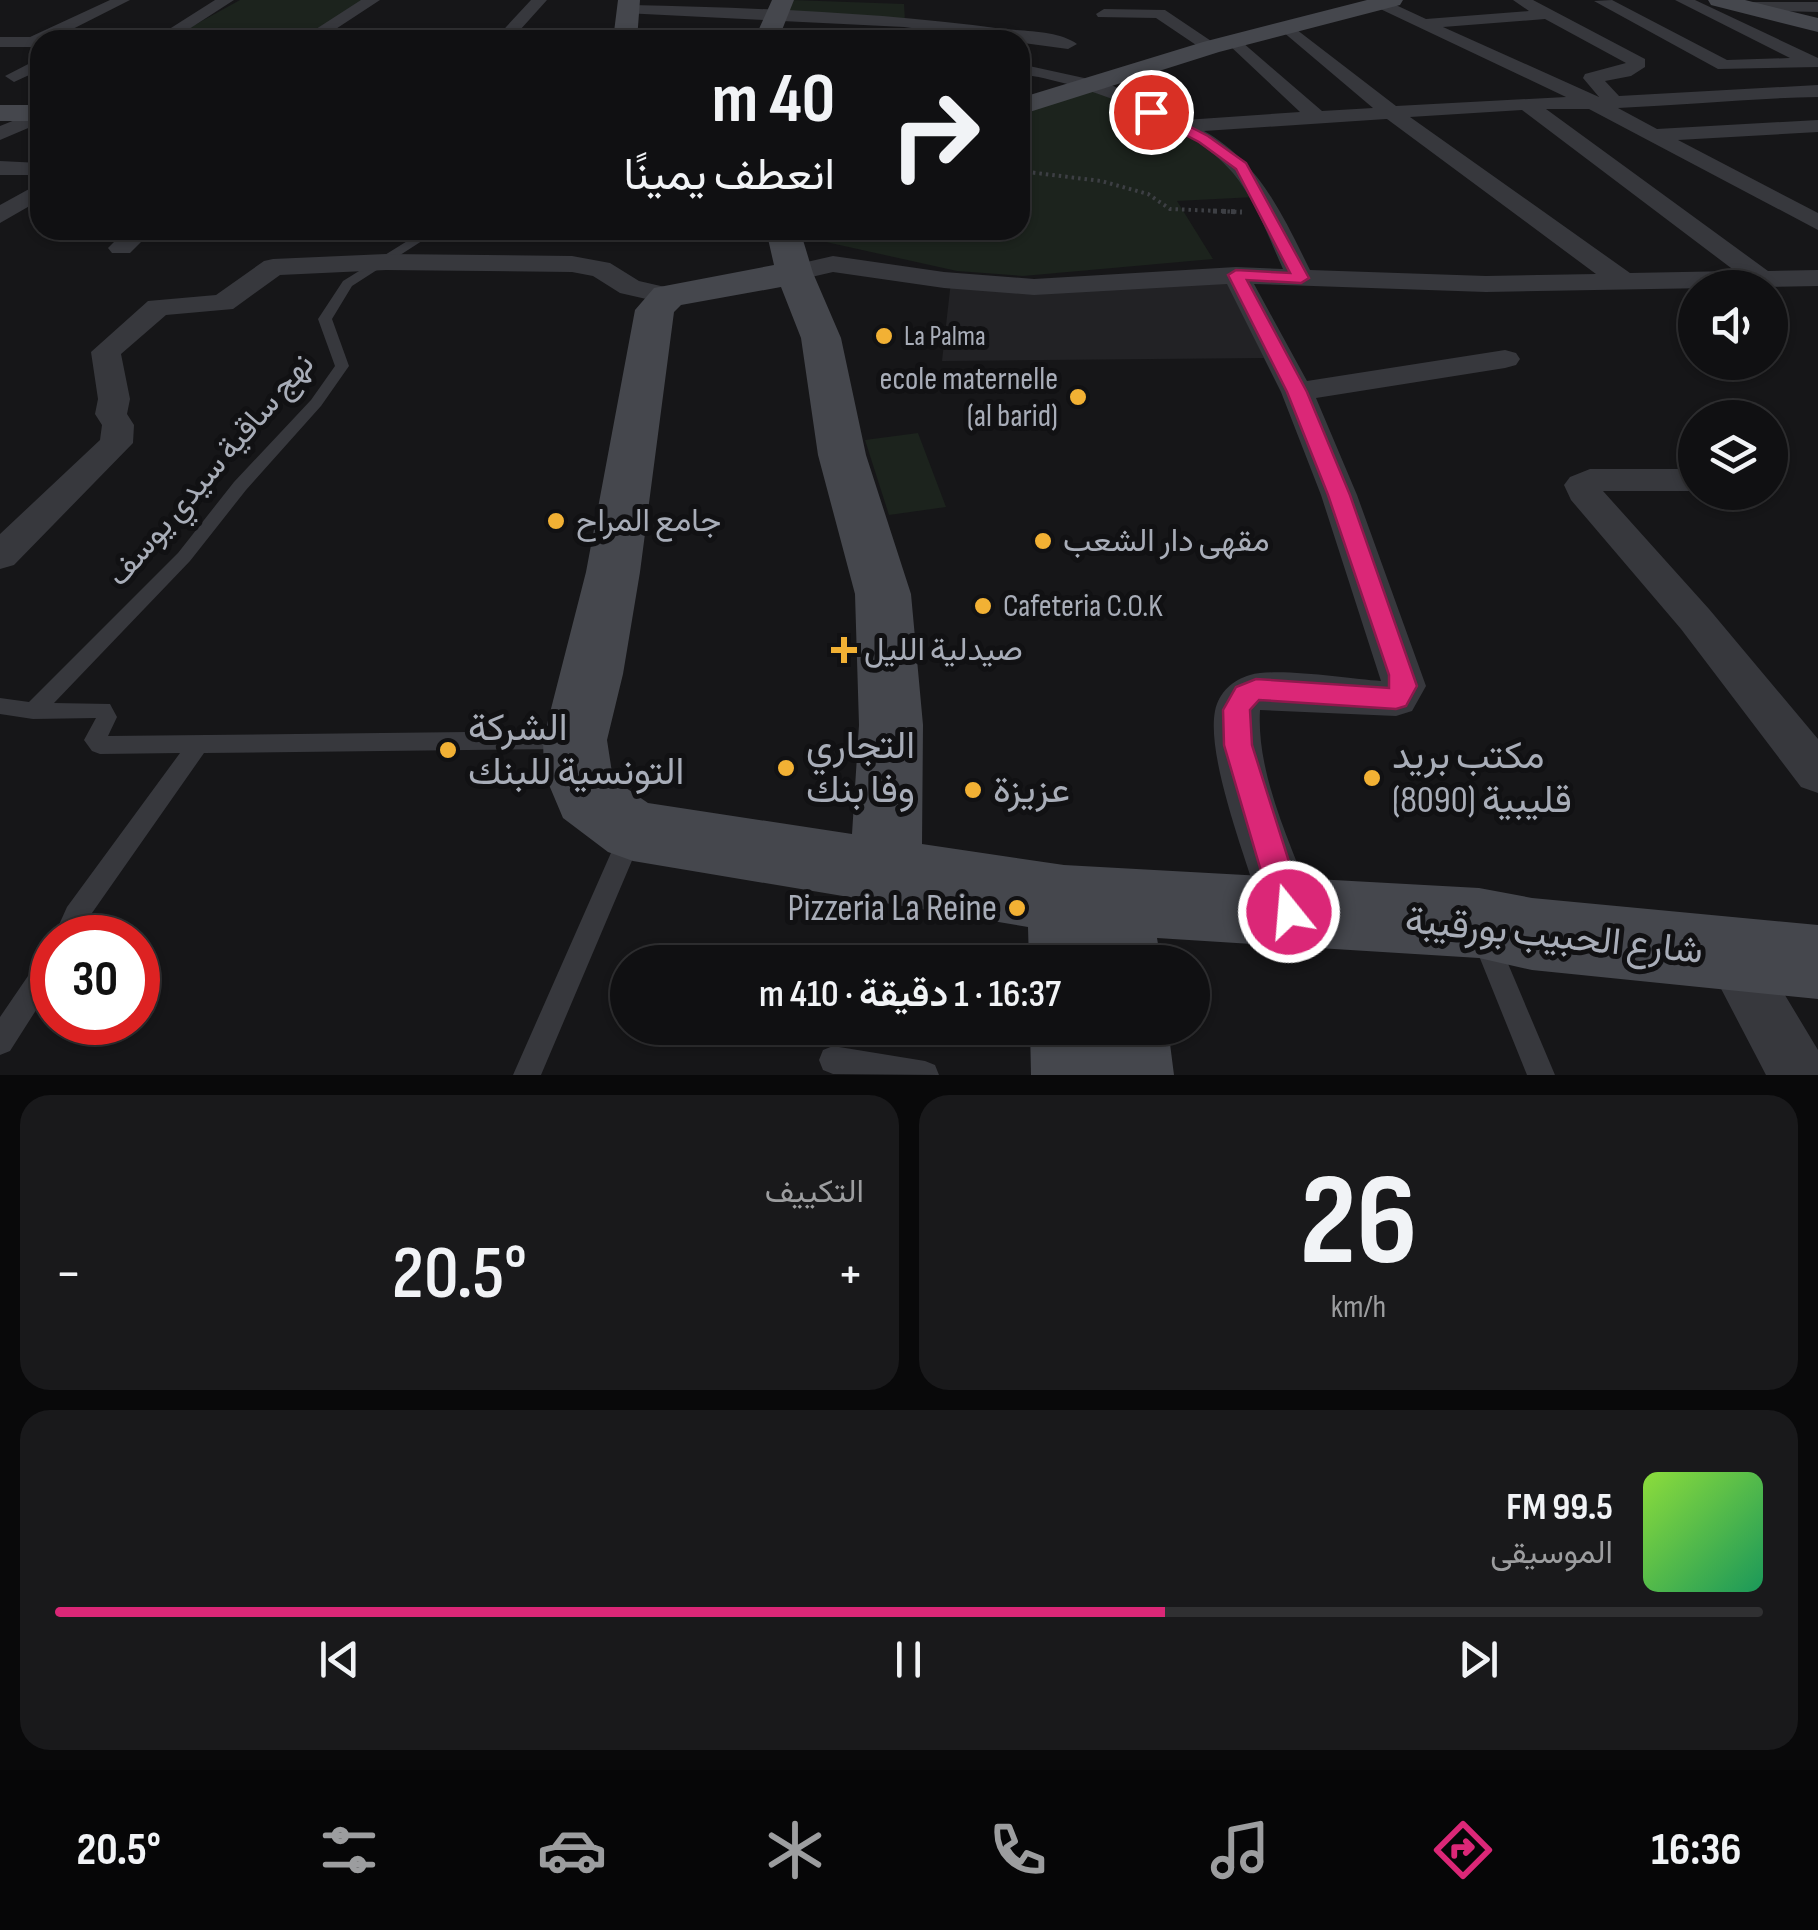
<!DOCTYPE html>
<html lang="ar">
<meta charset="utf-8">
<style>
:root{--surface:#101012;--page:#19191b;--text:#f1f3f6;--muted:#9c9d9f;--line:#303032;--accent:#db2777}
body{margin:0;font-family:"Sofia Sans Condensed",Vazirmatn,sans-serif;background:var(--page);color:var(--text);direction:rtl;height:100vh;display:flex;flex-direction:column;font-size:38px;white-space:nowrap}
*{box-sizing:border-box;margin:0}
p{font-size:32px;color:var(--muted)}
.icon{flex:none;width:55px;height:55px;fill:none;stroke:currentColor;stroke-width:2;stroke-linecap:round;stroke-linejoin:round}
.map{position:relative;height:1075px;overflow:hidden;direction:ltr}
.details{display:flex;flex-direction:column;gap:20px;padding:20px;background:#09090a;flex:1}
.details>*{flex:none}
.top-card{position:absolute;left:30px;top:30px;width:1000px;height:210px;border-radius:30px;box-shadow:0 2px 8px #0004,0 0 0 2px var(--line);direction:rtl;background:#101012;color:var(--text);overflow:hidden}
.fabs{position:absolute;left:1678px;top:270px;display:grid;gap:20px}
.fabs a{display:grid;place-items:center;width:110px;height:110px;border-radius:50%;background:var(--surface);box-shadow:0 2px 8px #0004,0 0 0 2px var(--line);font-size:50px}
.speed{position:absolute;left:30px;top:915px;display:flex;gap:20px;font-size:50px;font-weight:700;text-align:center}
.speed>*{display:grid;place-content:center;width:130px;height:130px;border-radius:50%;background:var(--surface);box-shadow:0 2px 8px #0004,0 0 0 2px var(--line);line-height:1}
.speed .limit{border:15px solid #d22;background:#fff;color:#111}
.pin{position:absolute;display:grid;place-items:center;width:85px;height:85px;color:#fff;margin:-42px;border:5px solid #fff;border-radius:50%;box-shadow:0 2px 10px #0007}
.me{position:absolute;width:110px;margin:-55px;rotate:343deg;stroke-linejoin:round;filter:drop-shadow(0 0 8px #0008)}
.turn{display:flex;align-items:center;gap:35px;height:210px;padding:0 30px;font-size:45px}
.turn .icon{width:130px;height:130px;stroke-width:2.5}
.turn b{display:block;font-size:70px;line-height:85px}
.big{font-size:75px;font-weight:600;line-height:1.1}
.details .tile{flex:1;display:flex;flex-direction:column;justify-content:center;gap:15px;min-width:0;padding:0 35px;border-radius:30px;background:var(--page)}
.details .dial{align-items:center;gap:0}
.dial b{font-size:130px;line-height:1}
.song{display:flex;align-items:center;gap:30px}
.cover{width:120px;height:120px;border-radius:15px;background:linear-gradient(135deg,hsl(90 70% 55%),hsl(150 70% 35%))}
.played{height:10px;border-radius:5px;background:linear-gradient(90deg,var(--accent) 65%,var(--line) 65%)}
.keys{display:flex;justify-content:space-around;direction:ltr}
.heat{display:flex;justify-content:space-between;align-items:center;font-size:55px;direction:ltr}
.details .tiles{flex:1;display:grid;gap:20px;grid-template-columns:1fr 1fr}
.tile:last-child{grid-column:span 2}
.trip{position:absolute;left:610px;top:945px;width:600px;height:100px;border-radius:50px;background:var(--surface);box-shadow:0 2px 8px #0004,0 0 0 2px var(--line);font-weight:600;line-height:100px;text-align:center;direction:rtl}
.dock{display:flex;height:160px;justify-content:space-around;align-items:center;background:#060607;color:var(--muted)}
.dock .icon{width:70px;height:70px}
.dock .active{color:var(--accent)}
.dock b{font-size:45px;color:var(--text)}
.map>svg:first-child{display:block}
</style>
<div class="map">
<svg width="1818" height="1075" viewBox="0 0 1818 1075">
<rect width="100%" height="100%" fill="#161618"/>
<path fill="#222225" d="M1225,273L1264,358L942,361L951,281L1028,289Z"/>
<path fill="#1c231d" d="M240,0H369L302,37L171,38Z
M792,0L904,4L905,21L789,12Z
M1092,88L1217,149L1255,197L1177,201L1213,259L1023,276L957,271L826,242L824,230H1020V110Z
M918,433L946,507L889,515L865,440Z"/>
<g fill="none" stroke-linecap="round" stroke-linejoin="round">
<path stroke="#3d3f44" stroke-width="4" stroke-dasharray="2.5 4" stroke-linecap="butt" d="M1020,171L1101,181L1148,194L1170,209L1242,212"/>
<path stroke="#3d3f44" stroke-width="5" stroke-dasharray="4 5" stroke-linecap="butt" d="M1213,211L1242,212"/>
<path fill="#37383d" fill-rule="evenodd" d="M425,230H439L352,286L332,319L349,366L321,406L246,490L190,561L54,703L110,704L117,717L108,736L564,731L572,734L575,740L572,746L564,749L204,753L85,923L78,938H53L67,907L180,753L100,754L92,751L84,740L96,718L33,719L0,714V698L29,702L178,553L234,482L311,400L335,366L318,319L343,281Z
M630,827L638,830L642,837L541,1075H513L618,837L622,830Z
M1486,929L1495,933L1555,1075H1527L1473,941L1477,933Z
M52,951V985L10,1051L0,1055V1017L43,954Z
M833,1046L925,1061L935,1065L939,1075L833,1074L823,1070L819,1060L823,1050Z"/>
<path fill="#37383d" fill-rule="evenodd" d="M110,0H130L51,40H40V47H0V37H30Z
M215,0H234L172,40H152Z
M361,0H380L319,40H299Z
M531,0H547L511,40H494Z
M1373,0H1385L1426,19L1529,11L1513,0H1533L1645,59V67L1631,76L1605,81L1619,96L1818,85V97C1751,98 1685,105 1618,108L1657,129L1818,120V132L1678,140L1818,213V230L1589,109H1546L1768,271L1818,270V286L1486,292L1254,284L1307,381L1505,350L1516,353L1520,359L1516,365L1505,368L1316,398L1357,495L1426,686L1412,711L1396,716L1260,710C1256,777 1294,850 1316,912L1308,929L1289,937L1270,929L1262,912C1248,864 1206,758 1215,711C1219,692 1233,680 1250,675C1278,667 1349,679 1381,681L1321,495L1281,392L1227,284L1034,295L944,288L833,272L794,281L781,273L785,267L833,256L944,272L1034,279L1236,267L1283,269C1268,236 1256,201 1233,173C1193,124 1082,82 1020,74V64L1107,83L1185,120L1300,112L1229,45V37L1235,36L1322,111L1373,108L1282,31L1280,28L1288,23L1396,106L1566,97L1374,6ZM1545,19L1626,63L1585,74L1583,78L1599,97L1443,27ZM1522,110L1735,271L1630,273L1410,117ZM1386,119H1387L1596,274L1486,276L1310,270C1282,214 1260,163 1204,131Z
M1612,0L1727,60L1790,58L1675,0H1695L1818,58V67L1718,69L1594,1Z
M1748,2H1818V12L1743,10L1740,7Z
M630,5C755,8 879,12 1003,29C1024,31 1060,31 1077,44L1068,49L904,27L624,13V7Z
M1104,9L1165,10L1220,47L1205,51L1156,18L1098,17L1096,14Z
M40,58V70L14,82L5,76Z
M40,110V123L0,140V126Z
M0,161L40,163V175H0Z
M40,183V200L0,223V205Z
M126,230H153L130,253H112L108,248Z
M386,254L572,256L610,263L639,281L678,290L682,296L668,304L620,293L593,276L572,272L386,270L280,275L233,309L166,315L121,354L130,399L127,414L134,425L133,443L14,565L0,569V534L100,440L102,425L95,414L98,399L91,352L148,301L216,295L264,261L273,259Z
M1590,469H1695V491H1603L1709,609L1818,739V793L1801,787L1681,629L1571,500L1564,485L1570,477Z
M1731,930L1750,937L1818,1050V1075H1766L1704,956L1712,937Z"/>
<path fill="#45474d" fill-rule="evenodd" d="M618,0H640L637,40H613Z
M772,0H794L778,40H754Z
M1367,0H1403L1400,5L1219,52L1020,115V98L1203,42Z
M1708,0H1745L1818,18V32L1711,5Z
M0,105H40V121H0Z
M766,230H800L813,273L841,338L866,455L911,594L923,725L922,844L1064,865L1479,888L1532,898L1818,925V999L1532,970L1479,958L1157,938L1161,962H1029L1028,927L633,861L608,852L563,818L544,773L543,740L586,572L635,310L654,288L774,265ZM781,287L801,338L818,455L855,594L859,725L852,834L648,803L613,779L607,740L623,674L640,572L674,312L681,305Z
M1030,1028H1168L1174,1075H1031Z"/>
</g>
<path fill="#db2777" stroke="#8e194d" stroke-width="2.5" d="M1147,109H1156L1208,136L1246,163L1309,278L1301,283L1247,280L1307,392L1350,495L1417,686L1406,706L1396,709L1259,700L1250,710L1252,745L1305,912L1301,922L1289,927L1278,922L1273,912L1224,745L1223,710L1236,687L1256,679L1389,688V675L1328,495L1287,392L1228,275L1236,270L1290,273L1236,169L1199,142L1147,115Z"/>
<g fill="#f2b134" stroke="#111113" stroke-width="4">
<circle cx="884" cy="336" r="10"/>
<circle cx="1078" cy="397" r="10"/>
<circle cx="556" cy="521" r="10"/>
<circle cx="1043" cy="541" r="10"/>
<circle cx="983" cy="606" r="10"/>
<path d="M839 635h10v10h10v10h-10v10h-10v-10h-10v-10h10z"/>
<circle cx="448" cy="750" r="10"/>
<circle cx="786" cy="768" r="10"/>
<circle cx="1372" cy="778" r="10"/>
<circle cx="973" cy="790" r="10"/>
<circle cx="1017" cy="908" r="10"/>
</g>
<g text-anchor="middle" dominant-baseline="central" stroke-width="10" stroke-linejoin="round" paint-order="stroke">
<g font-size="28" fill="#a8adb8" stroke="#111113" text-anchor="start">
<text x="904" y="336">La Palma</text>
</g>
<g font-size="32" fill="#a8adb8" stroke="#111113" text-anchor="start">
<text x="1058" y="379" text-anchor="end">ecole maternelle<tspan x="1058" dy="37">(al barid)</tspan></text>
<text x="576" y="521">جامع المراح</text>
<text x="1063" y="541">مقهى دار الشعب</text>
<text x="1003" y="606">Cafeteria C.O.K</text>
<text x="864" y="650">صيدلية الليل</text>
</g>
<g font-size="32" fill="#a8adb8" stroke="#111113">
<text transform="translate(211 470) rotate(-49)">نهج ساقية سيدي يوسف</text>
</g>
<g font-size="38" fill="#a8adb8" stroke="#111113" text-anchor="start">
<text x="468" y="728">الشركة<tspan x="468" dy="44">التونسية للبنك</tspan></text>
<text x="806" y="746">التجاري<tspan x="806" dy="44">وفا بنك</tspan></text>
<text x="1392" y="756">مكتب بريد<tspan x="1392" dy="44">قليبية (8090)</tspan></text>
<text x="993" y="790">عزيزة</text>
<text x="997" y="908" text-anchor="end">Pizzeria La Reine</text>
</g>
<g font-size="38" fill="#a8adb8" stroke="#111113">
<text transform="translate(1554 936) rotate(6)">شارع الحبيب بورقيبة</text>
</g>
</g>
</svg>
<div class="fabs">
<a><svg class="icon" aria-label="sound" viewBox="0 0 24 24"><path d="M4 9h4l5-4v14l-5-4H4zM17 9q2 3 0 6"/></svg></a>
<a><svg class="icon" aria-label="layers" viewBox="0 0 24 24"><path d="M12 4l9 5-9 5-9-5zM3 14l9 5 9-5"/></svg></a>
</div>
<div class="speed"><div class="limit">30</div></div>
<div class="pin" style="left:1151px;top:112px;background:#d93025"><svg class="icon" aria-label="arrive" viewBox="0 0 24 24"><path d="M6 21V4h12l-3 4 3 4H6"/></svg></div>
<svg class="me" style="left:1289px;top:912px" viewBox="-20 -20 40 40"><circle r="17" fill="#db2777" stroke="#fff" stroke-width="3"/><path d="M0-11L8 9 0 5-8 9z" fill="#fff"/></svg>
<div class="trip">16:37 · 1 دقيقة · 410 m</div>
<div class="top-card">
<div class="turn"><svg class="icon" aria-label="right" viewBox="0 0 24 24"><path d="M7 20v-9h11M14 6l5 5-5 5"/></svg><div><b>40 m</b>انعطف يمينًا</div></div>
</div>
</div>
<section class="details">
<div class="tiles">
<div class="tile dial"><b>26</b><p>km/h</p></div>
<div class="tile"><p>التكييف</p>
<div class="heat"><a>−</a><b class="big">20.5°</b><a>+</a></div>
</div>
<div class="tile">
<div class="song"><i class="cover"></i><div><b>99.5 FM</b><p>الموسيقى</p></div></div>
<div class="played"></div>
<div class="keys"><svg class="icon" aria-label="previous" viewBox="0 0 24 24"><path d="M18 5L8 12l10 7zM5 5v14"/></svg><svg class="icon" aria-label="pause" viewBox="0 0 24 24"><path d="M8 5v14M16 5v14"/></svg><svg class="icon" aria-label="next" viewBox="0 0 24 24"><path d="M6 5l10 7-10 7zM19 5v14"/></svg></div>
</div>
</div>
</section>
<nav class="dock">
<b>16:36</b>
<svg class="icon active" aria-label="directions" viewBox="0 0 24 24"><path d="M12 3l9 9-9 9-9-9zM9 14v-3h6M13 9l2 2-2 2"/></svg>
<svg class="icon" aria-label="music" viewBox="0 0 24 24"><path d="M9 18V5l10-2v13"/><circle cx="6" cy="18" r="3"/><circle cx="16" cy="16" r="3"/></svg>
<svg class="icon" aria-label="phone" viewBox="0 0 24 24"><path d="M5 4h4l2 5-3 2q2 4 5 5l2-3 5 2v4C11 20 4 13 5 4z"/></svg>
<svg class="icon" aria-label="climate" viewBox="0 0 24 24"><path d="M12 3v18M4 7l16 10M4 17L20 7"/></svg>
<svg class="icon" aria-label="car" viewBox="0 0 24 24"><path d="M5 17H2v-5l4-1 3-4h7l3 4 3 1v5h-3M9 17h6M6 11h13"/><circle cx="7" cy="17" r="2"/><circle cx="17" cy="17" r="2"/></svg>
<svg class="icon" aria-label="filters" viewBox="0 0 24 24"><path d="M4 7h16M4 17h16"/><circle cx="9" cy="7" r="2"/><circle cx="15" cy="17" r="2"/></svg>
<b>20.5°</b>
</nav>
